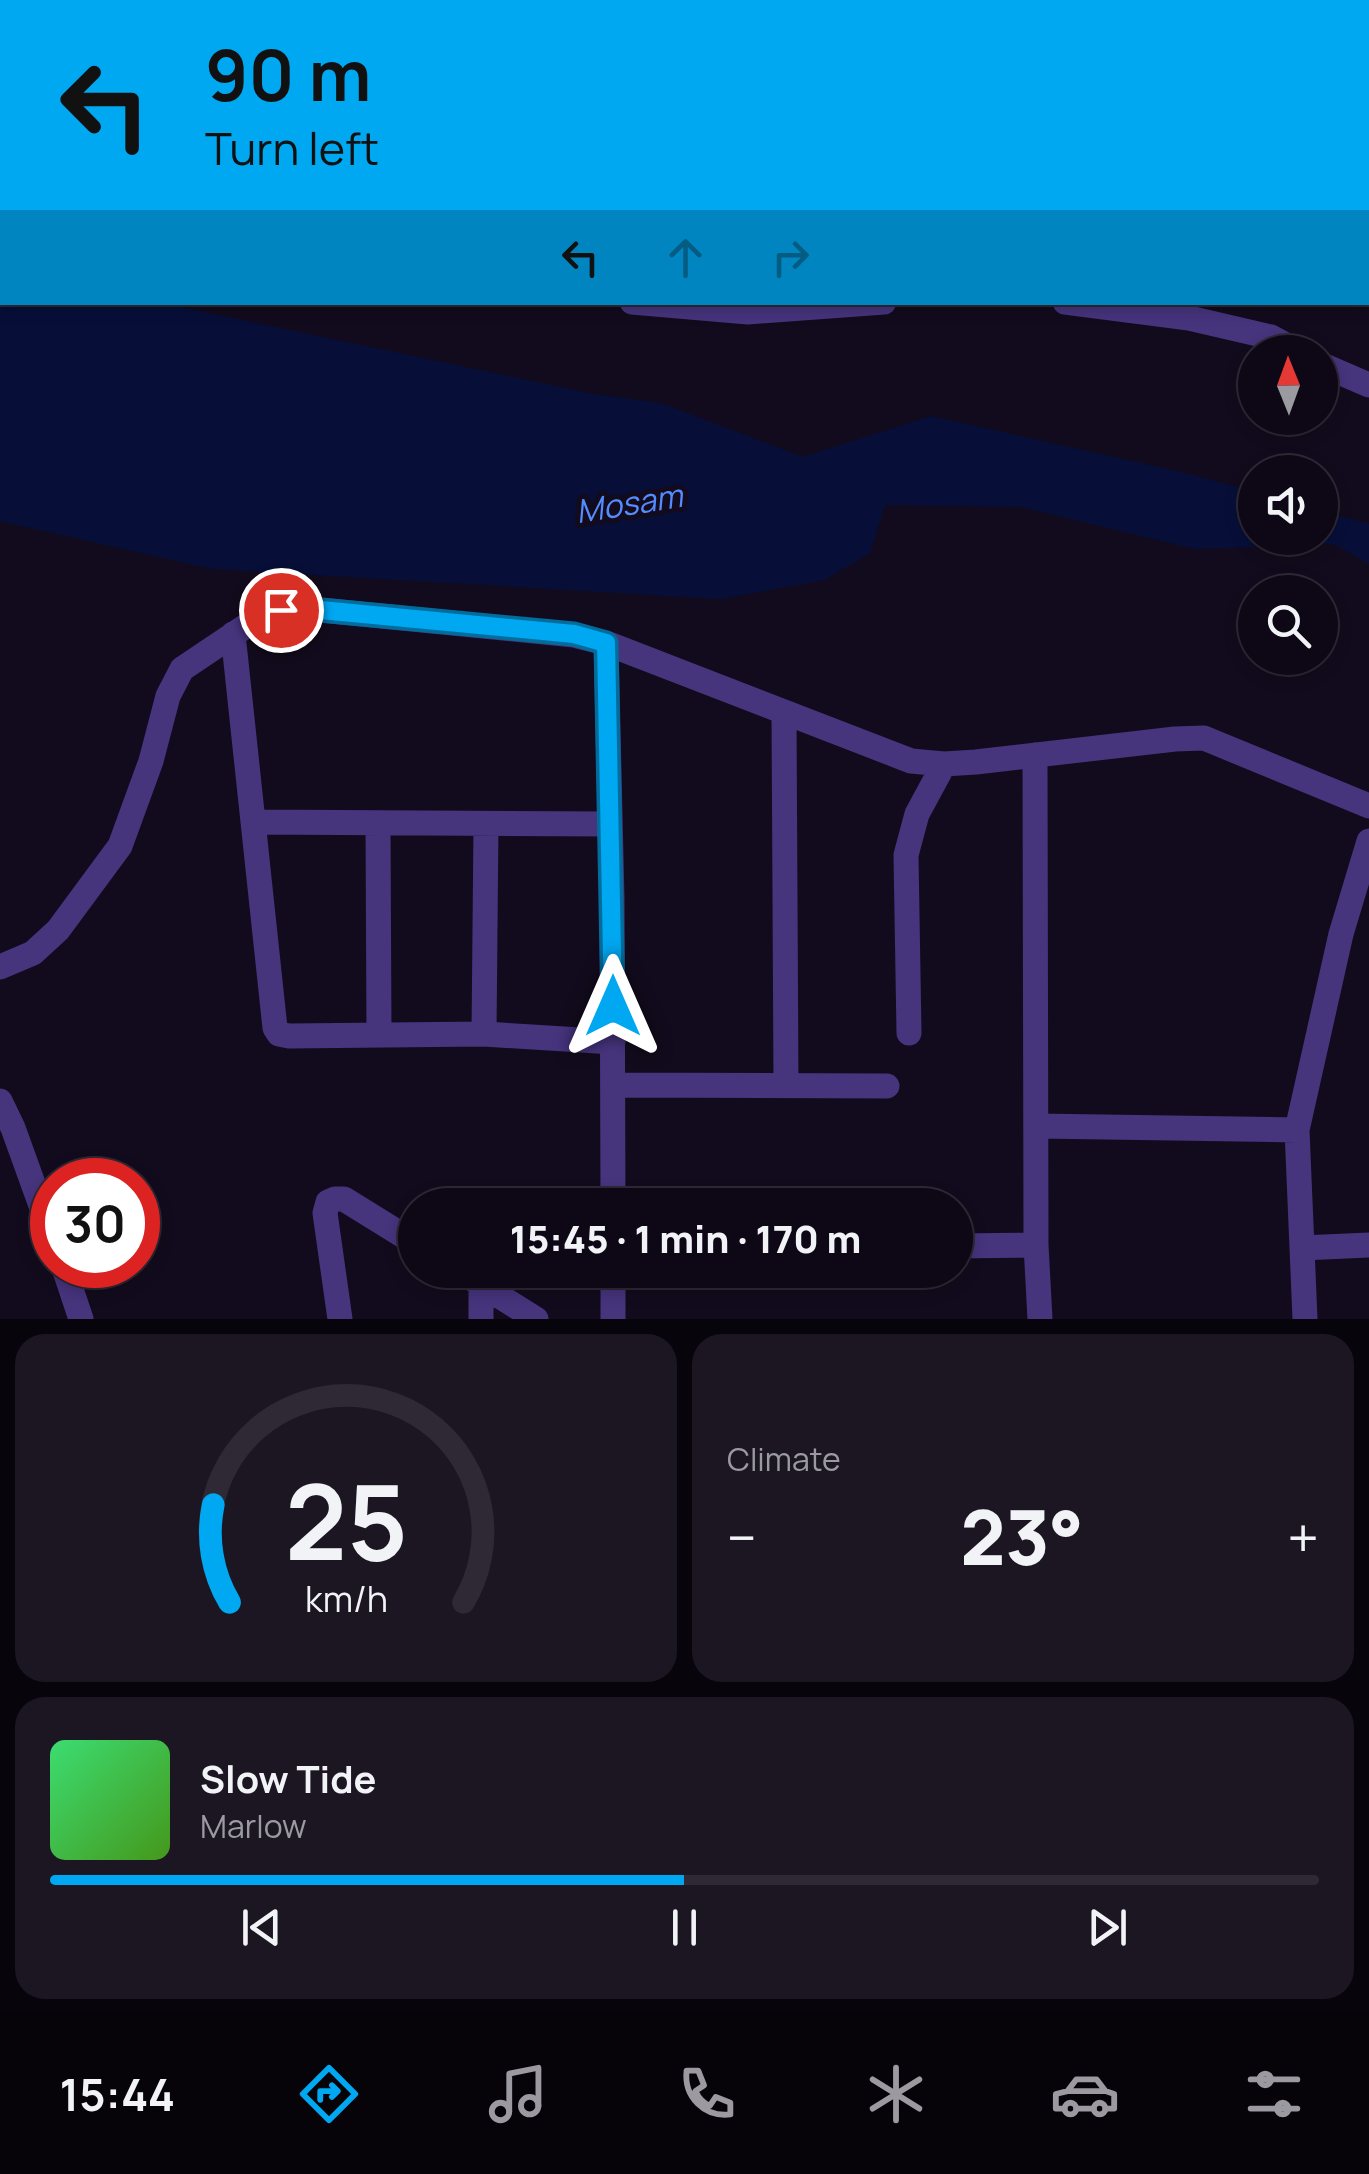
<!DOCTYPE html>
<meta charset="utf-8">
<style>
:root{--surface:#0e0816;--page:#1c1623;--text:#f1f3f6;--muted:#9b9aa1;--line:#2e2935;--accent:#00a7f1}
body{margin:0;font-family:Manrope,sans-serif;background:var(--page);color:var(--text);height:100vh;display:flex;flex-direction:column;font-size:38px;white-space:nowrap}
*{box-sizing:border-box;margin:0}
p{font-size:32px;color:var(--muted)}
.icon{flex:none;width:55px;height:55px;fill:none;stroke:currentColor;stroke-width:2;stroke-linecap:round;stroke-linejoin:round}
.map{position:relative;height:1319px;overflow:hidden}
.side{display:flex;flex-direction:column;gap:15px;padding:15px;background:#08040c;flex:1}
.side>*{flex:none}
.banner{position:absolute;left:0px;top:0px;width:1370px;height:305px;box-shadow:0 5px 15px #0003,0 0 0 2px var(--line);background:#00a7f1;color:#111;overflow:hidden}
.needle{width:65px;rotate:359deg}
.tools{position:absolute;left:1238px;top:335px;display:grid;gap:20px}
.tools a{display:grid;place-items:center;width:100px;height:100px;border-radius:50%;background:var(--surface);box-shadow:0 5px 15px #0003,0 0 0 2px var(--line);font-size:50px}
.speed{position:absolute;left:30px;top:1158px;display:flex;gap:20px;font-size:50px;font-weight:700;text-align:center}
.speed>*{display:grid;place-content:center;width:130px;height:130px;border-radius:50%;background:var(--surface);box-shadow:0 5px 15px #0003,0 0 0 2px var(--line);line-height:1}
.speed .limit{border:15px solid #d22;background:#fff;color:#111}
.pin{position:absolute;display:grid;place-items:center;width:85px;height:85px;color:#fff;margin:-42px;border:5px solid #fff;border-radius:50%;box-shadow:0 2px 10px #0007}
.me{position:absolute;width:110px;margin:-55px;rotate:0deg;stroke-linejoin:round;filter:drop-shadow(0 0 8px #0008)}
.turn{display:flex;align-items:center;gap:35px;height:210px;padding:0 40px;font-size:45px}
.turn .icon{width:130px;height:130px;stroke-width:2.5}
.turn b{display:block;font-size:70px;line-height:85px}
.lanes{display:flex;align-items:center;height:95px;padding:0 40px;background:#0003;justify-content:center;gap:50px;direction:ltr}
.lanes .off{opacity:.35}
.big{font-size:75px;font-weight:800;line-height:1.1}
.side .card{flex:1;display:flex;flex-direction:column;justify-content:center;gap:15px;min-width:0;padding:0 35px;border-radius:30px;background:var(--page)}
.side .dial{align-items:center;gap:0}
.dial svg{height:260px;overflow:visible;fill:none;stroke:var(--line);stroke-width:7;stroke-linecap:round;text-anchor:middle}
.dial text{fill:var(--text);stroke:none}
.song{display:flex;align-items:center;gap:30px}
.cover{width:120px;height:120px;border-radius:15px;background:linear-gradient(135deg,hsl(140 70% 55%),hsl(100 70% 35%))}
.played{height:10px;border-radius:5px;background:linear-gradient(90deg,var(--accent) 50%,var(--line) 50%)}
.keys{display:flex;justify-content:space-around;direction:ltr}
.heat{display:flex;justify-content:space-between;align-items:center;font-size:55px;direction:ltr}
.side .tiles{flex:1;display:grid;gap:15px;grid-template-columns:1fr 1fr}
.card:last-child{grid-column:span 2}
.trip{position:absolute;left:398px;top:1188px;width:575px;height:100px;border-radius:50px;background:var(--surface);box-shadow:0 5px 15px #0003,0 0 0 2px var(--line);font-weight:800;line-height:100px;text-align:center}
.tab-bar{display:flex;height:160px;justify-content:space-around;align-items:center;background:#060309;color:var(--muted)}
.tab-bar .icon{width:70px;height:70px}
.tab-bar .selected{color:var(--accent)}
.tab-bar b{font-size:45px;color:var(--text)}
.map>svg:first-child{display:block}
</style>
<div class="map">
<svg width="1369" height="1319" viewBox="0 0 1369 1319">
<rect width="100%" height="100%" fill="#120b1d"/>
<path fill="#070f39" d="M0,257L2,258V302L162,303L594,394L661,403L803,457L931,416L1181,472L1255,492V538H1320V510L1369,524V564L1334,544L1195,549L1021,507L885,505L870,553L825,580L721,599L212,569L8,523L0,521Z"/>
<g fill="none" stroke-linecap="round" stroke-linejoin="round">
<path stroke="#46347d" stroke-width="25" d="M1175,0L1176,2
M177,2L178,0
M1368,83H1369
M632,302L748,312L884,302
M1065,302L1189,318L1271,337L1299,352
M1320,364L1369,385
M233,634L275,1028L279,1034L289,1036L484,1034L613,1042
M606,643L612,899L613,1205
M784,713L786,1085
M1035,755L1036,1245L1040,1319
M253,822L610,824
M378,823L379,1035
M0,967L33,953L58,930L120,846L151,761L168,696L182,669L258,618L281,610L310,609L574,635L606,643L911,761L944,764L976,762L1175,739L1204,738L1369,806
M909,1033L906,855L917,814L944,764
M484,1034L486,824
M613,1085L887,1086
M0,1101L13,1128L52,1236
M1037,1126L1297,1130
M955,1246L1036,1245
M1302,1248L1369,1245
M63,1265L81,1319
M458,1270L536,1319
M613,1270V1319
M481,1284V1319
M340,1319L325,1213L328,1202L335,1199H344L415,1243
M1305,1319L1297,1130L1341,934L1369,841"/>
</g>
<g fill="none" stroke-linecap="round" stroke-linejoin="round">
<g stroke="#006d9d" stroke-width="25">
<path id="route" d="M281,610L310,609L574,634L606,643L613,1006"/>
</g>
<use href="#route" stroke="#00a7f1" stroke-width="18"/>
</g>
<g text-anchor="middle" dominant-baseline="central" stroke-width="10" stroke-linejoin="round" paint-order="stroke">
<g font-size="32" font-style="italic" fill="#548cff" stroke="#120b1d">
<text transform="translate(629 503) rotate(-9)">Mosam</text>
</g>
</g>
</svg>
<div class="tools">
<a><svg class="needle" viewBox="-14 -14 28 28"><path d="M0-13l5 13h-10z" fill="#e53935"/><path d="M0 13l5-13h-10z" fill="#9b9aa1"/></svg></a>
<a><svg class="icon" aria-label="sound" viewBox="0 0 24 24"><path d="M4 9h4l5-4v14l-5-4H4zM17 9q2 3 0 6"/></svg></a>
<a><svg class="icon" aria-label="search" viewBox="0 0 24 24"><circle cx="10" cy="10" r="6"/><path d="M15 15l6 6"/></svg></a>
</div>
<div class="speed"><div class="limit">30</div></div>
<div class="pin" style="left:281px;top:610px;background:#d93025"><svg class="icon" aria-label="arrive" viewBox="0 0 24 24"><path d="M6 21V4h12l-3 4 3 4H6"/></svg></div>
<svg class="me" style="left:613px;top:1006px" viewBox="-20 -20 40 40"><path d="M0-17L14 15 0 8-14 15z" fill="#00a7f1" stroke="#fff" stroke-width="4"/></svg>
<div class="trip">15:45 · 1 min · 170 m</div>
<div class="banner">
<div class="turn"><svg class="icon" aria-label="left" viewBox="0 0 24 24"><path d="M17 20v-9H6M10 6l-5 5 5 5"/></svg><div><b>90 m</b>Turn left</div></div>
<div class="lanes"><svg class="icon" aria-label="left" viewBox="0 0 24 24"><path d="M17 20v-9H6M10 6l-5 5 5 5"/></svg><svg class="icon off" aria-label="ahead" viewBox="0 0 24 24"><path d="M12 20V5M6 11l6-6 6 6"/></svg><svg class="icon off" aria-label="right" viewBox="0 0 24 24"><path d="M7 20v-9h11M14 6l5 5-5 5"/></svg></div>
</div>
</div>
<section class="side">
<div class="tiles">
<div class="card dial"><svg viewBox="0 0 100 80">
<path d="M14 69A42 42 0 1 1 86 69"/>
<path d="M14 69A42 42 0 0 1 9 39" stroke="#00a7f1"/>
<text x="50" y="56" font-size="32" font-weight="700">25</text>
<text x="50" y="72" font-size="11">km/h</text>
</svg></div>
<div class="card"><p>Climate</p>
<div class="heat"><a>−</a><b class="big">23°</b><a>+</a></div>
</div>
<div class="card">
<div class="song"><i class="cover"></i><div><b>Slow Tide</b><p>Marlow</p></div></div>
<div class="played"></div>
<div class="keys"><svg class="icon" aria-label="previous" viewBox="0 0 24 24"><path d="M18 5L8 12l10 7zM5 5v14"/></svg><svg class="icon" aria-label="pause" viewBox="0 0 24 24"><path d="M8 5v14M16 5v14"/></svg><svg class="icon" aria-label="next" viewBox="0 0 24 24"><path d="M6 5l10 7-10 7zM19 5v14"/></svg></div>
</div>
</div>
</section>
<nav class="tab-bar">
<b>15:44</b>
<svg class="icon selected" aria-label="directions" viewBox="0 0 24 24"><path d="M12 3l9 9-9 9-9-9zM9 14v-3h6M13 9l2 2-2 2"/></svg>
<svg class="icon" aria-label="music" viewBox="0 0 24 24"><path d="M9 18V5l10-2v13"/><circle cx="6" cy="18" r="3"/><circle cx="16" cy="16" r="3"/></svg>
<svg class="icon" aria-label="phone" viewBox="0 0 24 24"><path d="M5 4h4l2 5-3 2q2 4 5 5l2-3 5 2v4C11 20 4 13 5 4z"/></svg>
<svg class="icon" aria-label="climate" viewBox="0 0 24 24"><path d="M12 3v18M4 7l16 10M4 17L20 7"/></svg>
<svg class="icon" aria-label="car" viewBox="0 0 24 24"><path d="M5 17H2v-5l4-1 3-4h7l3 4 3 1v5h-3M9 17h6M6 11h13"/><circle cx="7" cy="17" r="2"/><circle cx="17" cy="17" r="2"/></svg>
<svg class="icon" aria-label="filters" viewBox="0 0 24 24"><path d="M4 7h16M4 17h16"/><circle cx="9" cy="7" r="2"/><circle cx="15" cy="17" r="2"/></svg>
</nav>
